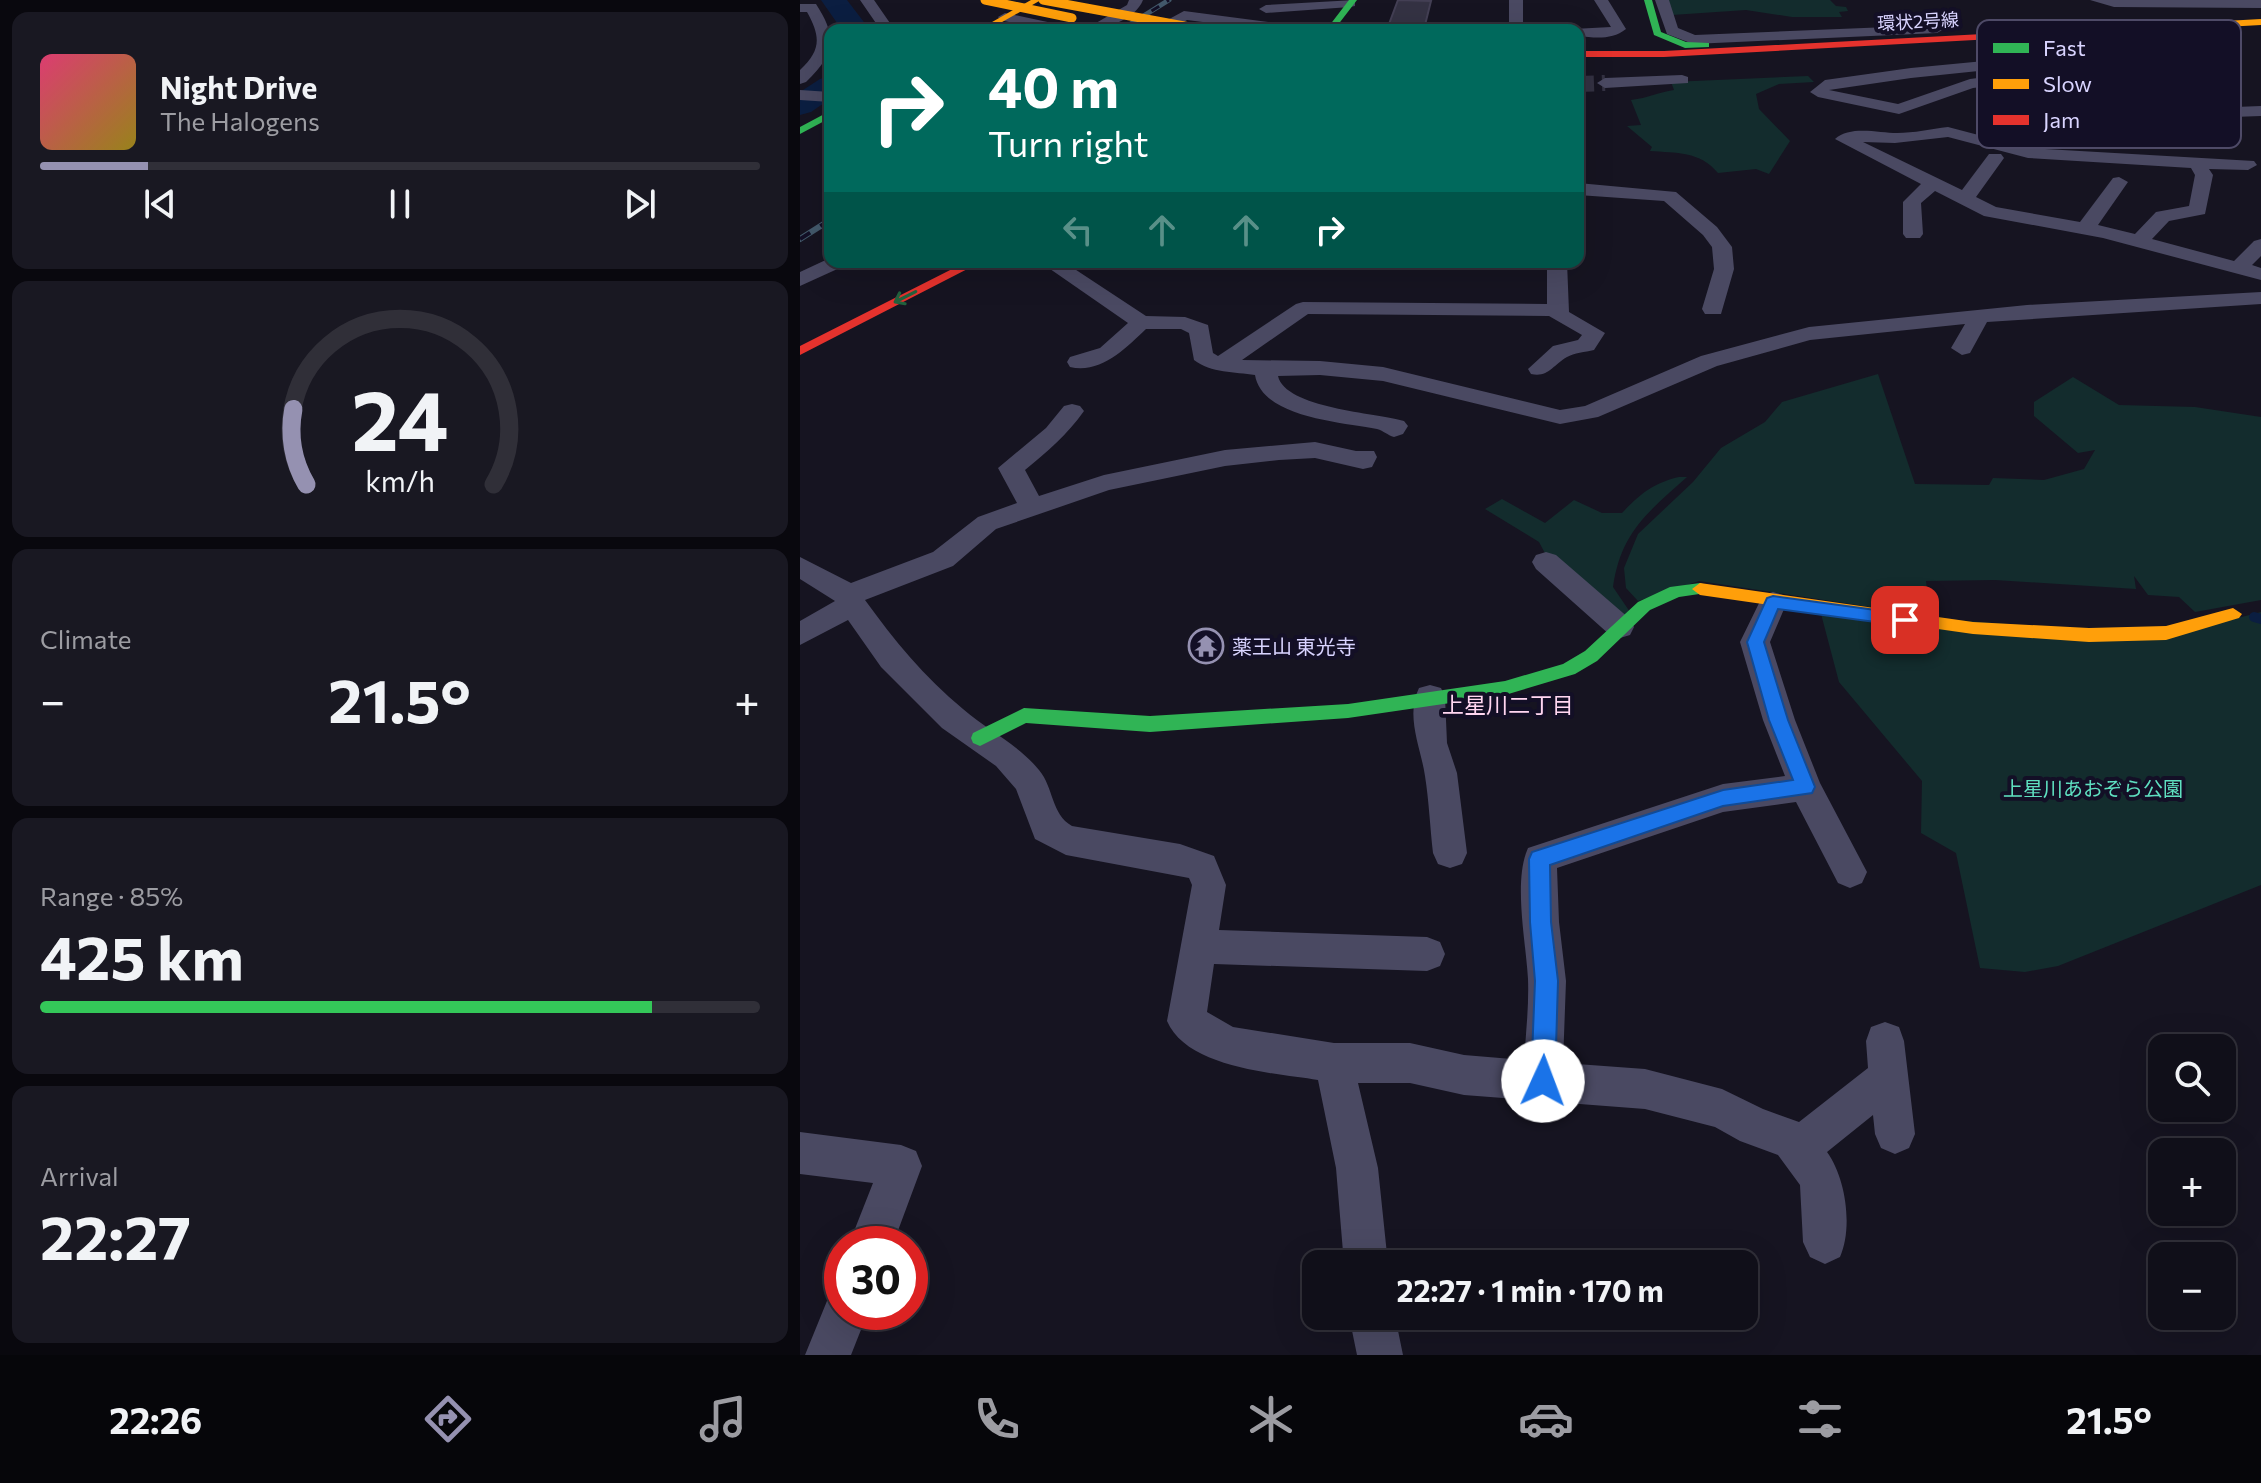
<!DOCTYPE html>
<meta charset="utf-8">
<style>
:root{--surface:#100f19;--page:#191822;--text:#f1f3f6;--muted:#9c9ca2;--line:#302f38;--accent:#9591b1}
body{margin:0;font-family:Commissioner,"Noto Sans JP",sans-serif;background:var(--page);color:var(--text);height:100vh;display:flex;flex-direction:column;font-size:30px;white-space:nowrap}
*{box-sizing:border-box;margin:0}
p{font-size:26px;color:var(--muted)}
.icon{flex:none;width:44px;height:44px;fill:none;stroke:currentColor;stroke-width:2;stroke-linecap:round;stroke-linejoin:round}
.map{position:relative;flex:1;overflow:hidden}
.side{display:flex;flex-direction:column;gap:12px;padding:12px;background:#09080e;width:800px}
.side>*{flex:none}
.hud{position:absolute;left:24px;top:24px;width:760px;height:244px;border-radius:16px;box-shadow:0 8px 32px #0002,0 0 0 2px var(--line);background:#00695c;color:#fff;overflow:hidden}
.buttons{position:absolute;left:1348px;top:1034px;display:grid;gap:16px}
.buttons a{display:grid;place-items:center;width:88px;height:88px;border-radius:16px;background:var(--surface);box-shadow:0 8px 32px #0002,0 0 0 2px var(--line);font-size:40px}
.speed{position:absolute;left:24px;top:1226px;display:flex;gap:16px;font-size:40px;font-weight:700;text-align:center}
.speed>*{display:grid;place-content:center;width:104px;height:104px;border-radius:50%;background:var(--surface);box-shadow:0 8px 32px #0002,0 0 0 2px var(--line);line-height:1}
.speed .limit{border:12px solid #d22;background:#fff;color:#111}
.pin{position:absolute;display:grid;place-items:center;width:68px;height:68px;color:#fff;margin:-34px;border-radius:16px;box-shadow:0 4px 12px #0006}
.me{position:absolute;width:88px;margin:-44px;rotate:2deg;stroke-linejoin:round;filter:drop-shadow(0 0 6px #0008)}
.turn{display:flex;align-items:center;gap:28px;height:168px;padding:0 32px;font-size:36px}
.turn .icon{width:104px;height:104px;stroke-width:2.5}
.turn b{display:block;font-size:56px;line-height:68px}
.lanes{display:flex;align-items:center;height:76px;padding:0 32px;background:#0003;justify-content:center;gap:40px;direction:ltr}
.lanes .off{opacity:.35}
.big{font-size:60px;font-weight:700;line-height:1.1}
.side .widget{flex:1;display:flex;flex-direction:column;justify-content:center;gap:12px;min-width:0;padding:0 28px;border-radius:16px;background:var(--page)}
.side .dial{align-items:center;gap:0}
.dial svg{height:208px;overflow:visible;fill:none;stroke:var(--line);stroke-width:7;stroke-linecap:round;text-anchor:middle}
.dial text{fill:var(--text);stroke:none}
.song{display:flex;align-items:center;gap:24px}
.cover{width:96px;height:96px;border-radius:12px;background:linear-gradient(135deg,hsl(340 70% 55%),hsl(50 70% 35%))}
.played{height:8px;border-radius:4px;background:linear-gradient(90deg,var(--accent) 15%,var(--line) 15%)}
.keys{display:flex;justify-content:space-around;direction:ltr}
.heat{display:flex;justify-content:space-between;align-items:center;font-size:44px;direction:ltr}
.charge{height:12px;border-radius:6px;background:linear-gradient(90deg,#34c759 85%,var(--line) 0)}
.trip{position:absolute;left:502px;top:1250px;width:456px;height:80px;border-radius:16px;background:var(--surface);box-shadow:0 8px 32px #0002,0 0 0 2px var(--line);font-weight:700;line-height:80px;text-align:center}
.tabs{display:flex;height:128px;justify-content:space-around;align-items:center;background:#06060a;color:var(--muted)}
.tabs .icon{width:56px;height:56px}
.tabs .active{color:var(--accent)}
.tabs b{font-size:36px;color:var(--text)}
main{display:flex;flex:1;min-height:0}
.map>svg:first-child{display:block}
</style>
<main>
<section class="side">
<div class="widget">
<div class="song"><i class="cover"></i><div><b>Night Drive</b><p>The Halogens</p></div></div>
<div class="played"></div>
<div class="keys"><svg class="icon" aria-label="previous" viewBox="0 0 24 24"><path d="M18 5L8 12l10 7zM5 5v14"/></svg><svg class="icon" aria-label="pause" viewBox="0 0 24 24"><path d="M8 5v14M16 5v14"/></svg><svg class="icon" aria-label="next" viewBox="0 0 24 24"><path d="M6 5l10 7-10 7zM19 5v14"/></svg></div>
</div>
<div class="widget dial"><svg viewBox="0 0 100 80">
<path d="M14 69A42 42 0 1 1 86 69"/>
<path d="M14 69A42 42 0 0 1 9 40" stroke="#9591b1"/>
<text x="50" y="56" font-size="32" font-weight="700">24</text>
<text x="50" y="72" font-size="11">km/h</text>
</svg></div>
<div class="widget"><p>Climate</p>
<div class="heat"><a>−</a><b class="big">21.5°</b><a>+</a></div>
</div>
<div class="widget"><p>Range · 85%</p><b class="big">425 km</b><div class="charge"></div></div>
<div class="widget"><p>Arrival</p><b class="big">22:27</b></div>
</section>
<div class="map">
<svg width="1461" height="1355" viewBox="0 0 1461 1355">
<rect width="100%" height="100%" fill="#161421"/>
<path fill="#132c2d" d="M868,0H1030L1036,6L1046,7L1048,11L1039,12L1042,17H992L946,10L872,15Z
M1008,76L1014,82L979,84L956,94L959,109L990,141L969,174L956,169L918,173C900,151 876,153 850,151L852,147L827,126L841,125L831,100C848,98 859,92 874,90L871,82Z
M1078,374L1115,484L1189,485L1193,478L1244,480L1284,469L1295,450L1278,453L1234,416V402L1273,377L1319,405L1395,407L1461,417V600L1395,612L1379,597L1348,595L1334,576L1336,589L1195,580L1126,581L1130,616L899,581L838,601L826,588L824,568L838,534L893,482L921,448L965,422L982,402Z
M879,477H887C848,512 821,532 813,587L830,612L821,620L747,557L739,542L685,509L702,499L745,523L774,500L802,513H822C840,494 853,483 879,477Z
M1020,610L1368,636L1461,612V885L1258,966L1225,972L1180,968L1156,853L1121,833L1122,781L1039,682Z"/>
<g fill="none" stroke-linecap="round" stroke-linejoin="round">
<path stroke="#0b1e41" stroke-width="10" d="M1454,617L1461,619"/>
<path fill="#0b1e41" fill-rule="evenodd" d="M21,0H47L70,30H42Z
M30,76V99L11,112L0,115V92L20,79Z"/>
</g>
<path fill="#343243" stroke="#433f54" stroke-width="2" d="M598,0L631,1L625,25L589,24Z"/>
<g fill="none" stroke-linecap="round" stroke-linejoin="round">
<path stroke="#333142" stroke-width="16" stroke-dasharray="16 8" stroke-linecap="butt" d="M778,84L805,83"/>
<path fill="#4a4962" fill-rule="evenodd" d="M60,0H74L92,26L90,29H80Z
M329,0H343C335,20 304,30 284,30L327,5Z
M555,0V6L550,7L466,13L459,9L466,5Z
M709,0H723V30H709Z
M794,0H808L826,29C812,40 796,38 778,36V30L773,29L811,27Z
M855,0H869L878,28L895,35L1137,25L1144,29L1137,33L893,44L867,34Z
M1290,0H1461V8L1314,7Z
M0,4H16C38,38 35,54 6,82L0,84V70C21,50 21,37 7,12H0Z
M384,11L499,26L506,30H466L387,20L370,30H360V24Z
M205,13L271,27L273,30H246L200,20L198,17Z
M1324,40L1335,49V55L1111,78L1029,90L1098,104L1170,79L1287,64L1365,75L1409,108L1461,106V116L1405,118L1355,82L1287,74L1173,88L1099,114L1018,97L1010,92L1025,80L1111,68L1319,48L1317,44Z
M882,75L888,77V83L805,88L797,83L805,78Z
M1313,85L1349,86L1357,91L1349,96L1324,95L1352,135L1349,139H1337L1334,135L1305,90Z
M0,90L30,92V102L0,100Z
M1148,127L1228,148L1454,161L1457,165L1448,170L1409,169L1413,175L1405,214L1369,221L1352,239L1434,261L1454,241L1461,239V256L1452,265L1461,268V280L1303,238L1184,216L1135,191L1121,203L1123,234L1120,238H1106L1103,234V202L1121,184L1035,139C1050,125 1079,133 1097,133C1114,133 1131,129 1148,127ZM1148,137L1228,158L1391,168L1395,175L1389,206L1356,212L1335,234L1298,225L1328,182L1319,177L1313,178L1280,222L1196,207L1176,197L1204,158L1201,154H1189L1162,190L1063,142L1095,143Z
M778,183L876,192L917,227L932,247L934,269L921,314H905L902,309L914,269L912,247L903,235L864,201L778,195Z
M30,258V262H47L44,266L0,286V272Z
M240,262H264L346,316L385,317L408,325L413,353L418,356L496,304L503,302L747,304V262H767L769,312L805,333L794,350C785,352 774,353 767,357C753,365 748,378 731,374L728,369L753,346L778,340L782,335L749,316L508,314L442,360L520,361L583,367L760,410L785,406L901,356L1009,327L1227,305L1461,292V304L1187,322L1170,353L1162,355L1151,348L1165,324L1010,340L917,366L798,417L760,424L583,381L520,375L478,376C485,408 576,413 604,421L608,426L603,434L594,437C587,435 584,431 577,429C542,422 462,418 455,375C435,372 411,373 394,360L389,333L381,329H346C326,348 301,374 270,367L267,362L270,357L300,348L328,323Z
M272,404L280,406L284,411C267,435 247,452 225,470L239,496L304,475L425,450L515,442L556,451H574L577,457L572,467L563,469L515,458L479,460L425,466L309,490L196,529L153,566L65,600C94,640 124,677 163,709C188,731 218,744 239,770C254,788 251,814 272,826L380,844L414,856L426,885L419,930L627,937L640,942L645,954L640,966L627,971L414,964L407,1012L433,1027L534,1043H610L664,1055L724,1060C726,1033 729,1005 728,979C726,942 713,881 728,848L923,784L985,776L963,720L940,642L963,595L973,592L983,595L987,602L970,642L995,720L1020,783L1067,872L1062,883L1050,888L1038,883L996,802L923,812L757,868L759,922L766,981L763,1063L845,1069L922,1089L963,1109L999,1122L1068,1068L1066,1041L1071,1027L1085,1022L1099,1027L1104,1041L1115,1134L1109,1148L1095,1154L1081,1148L1075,1134L1073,1115L1027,1152C1046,1178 1053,1228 1040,1257L1025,1264L1010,1257L1003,1242L1000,1185L978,1155L940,1141L915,1127L845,1109L664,1095L610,1083H558L578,1168L588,1264H544L536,1168L518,1080C474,1073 387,1068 367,1021L392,885L389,878L266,855L235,839L216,789L196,766L142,728L81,667L48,620L0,645V621L35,601L0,579V557L51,583L133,552L178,517L217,503L198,468L246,428L264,406Z
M746,552L756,555L830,619L834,627L830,635L820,638L810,635L736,569L732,562L736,555Z
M630,685L641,688L645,697L647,743L657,773L667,853L662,864L650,868L638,864L633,853C630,827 629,801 625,776C621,748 605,716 619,688Z
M0,1132L101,1145L116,1151L122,1166L93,1244H49L73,1183L0,1174Z
M42,1291V1312H68L51,1355H5L29,1296Z
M549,1316H595L603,1355H557Z"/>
<path fill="#30b455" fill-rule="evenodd" d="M549,0H557L534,30H526Z
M844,0H852L861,32L886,42L909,43V47L885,48L854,35Z
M30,111V118L0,134V127Z
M900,583L906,585L908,589L906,593L879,597L850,610L797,661L775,674L705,695L548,718L350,732L226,723L180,746L173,743L171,738L173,733L224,708L350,716L548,704L705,681L763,664L785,651L838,602L870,587Z"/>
<path fill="#ff9f0a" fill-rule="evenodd" d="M231,0H241L188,30H178Z
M1461,19V25L1335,32L1331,29L1335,26Z
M900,583L1173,622L1289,628L1366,626L1433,608L1442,614L1439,618L1366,640L1289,642L1173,634L900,595L892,589Z"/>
<path fill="#e5322d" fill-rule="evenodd" d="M1335,26L1338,31L864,57H778V51H864Z
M166,262H181L0,355V346Z"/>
<g stroke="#43596b" stroke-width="5">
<path id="rail-far1" d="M321,30L369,0"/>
</g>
<g stroke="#43596b" stroke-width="6">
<path id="rail" d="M0,239L30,220"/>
</g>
<use href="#rail-far1" stroke="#130f26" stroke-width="3" stroke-dasharray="9" stroke-linecap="butt"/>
<use href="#rail" stroke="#130f26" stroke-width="4" stroke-dasharray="12" stroke-linecap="butt"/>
<path stroke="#ff9f0a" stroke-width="9" d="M185,0L272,18
M243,0L406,30"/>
</g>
<defs><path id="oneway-shaft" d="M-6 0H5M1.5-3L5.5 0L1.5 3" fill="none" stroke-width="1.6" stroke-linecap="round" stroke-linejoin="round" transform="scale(2)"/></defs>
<use stroke="#22623e" href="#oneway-shaft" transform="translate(105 297) rotate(153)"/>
<path fill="#1a73e8" stroke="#114b97" stroke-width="2" d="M973,596L1105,614L1113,620L1105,626L978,609L964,642L988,720L1015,787L1012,793L923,806L750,865L751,922L758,981L755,1081L751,1090L743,1093L735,1090L731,1081L735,981L730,922L729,859L732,852L923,790L993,780L969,720L947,642L967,598Z"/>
<defs>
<g id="temple-ring" transform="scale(1.8)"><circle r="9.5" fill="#130f26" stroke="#9591b1" stroke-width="1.5"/><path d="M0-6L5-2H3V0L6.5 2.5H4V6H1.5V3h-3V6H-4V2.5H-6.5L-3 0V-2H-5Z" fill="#9591b1"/></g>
</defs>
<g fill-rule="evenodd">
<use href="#temple-ring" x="406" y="646"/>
</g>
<g text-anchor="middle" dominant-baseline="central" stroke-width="8" stroke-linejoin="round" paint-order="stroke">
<g font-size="18" fill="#d9d4ff" stroke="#130f26">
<text transform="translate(1118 21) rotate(-3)">環状2号線</text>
</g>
<g font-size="20" fill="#d9d4ff" stroke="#130f26" text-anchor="start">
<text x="432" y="646">薬王山 東光寺</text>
</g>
<g font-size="20" fill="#5fe0c0" stroke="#130f26">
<text x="1293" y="788">上星川あおぞら公園</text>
</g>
<g font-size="22" fill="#ffd6f0" stroke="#130f26">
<text x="708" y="704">上星川二丁目</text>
</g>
</g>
<rect x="1177" y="20" width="264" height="128" rx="12" fill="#130f26" stroke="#4e4a67" stroke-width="2"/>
<rect x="1193" y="43" width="36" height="10" fill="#30b455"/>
<rect x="1193" y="79" width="36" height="10" fill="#ff9f0a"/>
<rect x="1193" y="115" width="36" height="10" fill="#e5322d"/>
<g font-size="22" fill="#d9d4ff">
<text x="1243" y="56">Fast</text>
<text x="1243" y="92">Slow</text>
<text x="1243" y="128">Jam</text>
</g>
</svg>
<div class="buttons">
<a><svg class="icon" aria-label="search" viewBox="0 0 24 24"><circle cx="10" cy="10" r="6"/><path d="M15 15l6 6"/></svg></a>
<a>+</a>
<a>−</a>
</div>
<div class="speed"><div class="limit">30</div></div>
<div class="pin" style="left:1105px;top:620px;background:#d93025"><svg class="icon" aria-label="arrive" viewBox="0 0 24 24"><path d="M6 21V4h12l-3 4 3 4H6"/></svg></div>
<svg class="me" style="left:743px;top:1081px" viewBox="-20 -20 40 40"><circle r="19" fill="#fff"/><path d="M0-13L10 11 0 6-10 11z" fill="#1a73e8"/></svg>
<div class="trip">22:27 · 1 min · 170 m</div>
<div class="hud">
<div class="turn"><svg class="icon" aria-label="right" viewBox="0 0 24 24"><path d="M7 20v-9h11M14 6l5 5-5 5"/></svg><div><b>40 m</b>Turn right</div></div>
<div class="lanes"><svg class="icon off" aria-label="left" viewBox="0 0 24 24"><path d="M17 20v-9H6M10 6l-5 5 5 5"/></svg><svg class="icon off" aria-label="ahead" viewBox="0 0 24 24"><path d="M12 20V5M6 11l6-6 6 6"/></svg><svg class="icon off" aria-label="ahead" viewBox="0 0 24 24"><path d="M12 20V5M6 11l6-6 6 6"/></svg><svg class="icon" aria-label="right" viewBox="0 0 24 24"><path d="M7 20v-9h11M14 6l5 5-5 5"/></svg></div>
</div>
</div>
</main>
<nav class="tabs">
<b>22:26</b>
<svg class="icon active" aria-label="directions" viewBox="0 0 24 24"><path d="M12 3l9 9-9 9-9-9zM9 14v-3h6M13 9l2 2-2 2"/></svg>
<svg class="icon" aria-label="music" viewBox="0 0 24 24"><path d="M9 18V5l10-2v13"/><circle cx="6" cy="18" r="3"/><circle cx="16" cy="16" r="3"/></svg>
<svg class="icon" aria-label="phone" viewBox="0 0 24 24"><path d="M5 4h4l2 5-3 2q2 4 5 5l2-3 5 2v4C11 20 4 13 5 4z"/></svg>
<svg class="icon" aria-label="climate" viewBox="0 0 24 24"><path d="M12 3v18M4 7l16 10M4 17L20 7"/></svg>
<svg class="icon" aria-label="car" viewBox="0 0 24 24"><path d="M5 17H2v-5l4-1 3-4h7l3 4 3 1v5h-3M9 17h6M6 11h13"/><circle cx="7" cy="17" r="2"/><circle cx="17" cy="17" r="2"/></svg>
<svg class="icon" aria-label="filters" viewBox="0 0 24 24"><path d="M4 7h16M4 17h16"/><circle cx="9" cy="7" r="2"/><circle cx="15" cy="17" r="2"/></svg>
<b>21.5°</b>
</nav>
